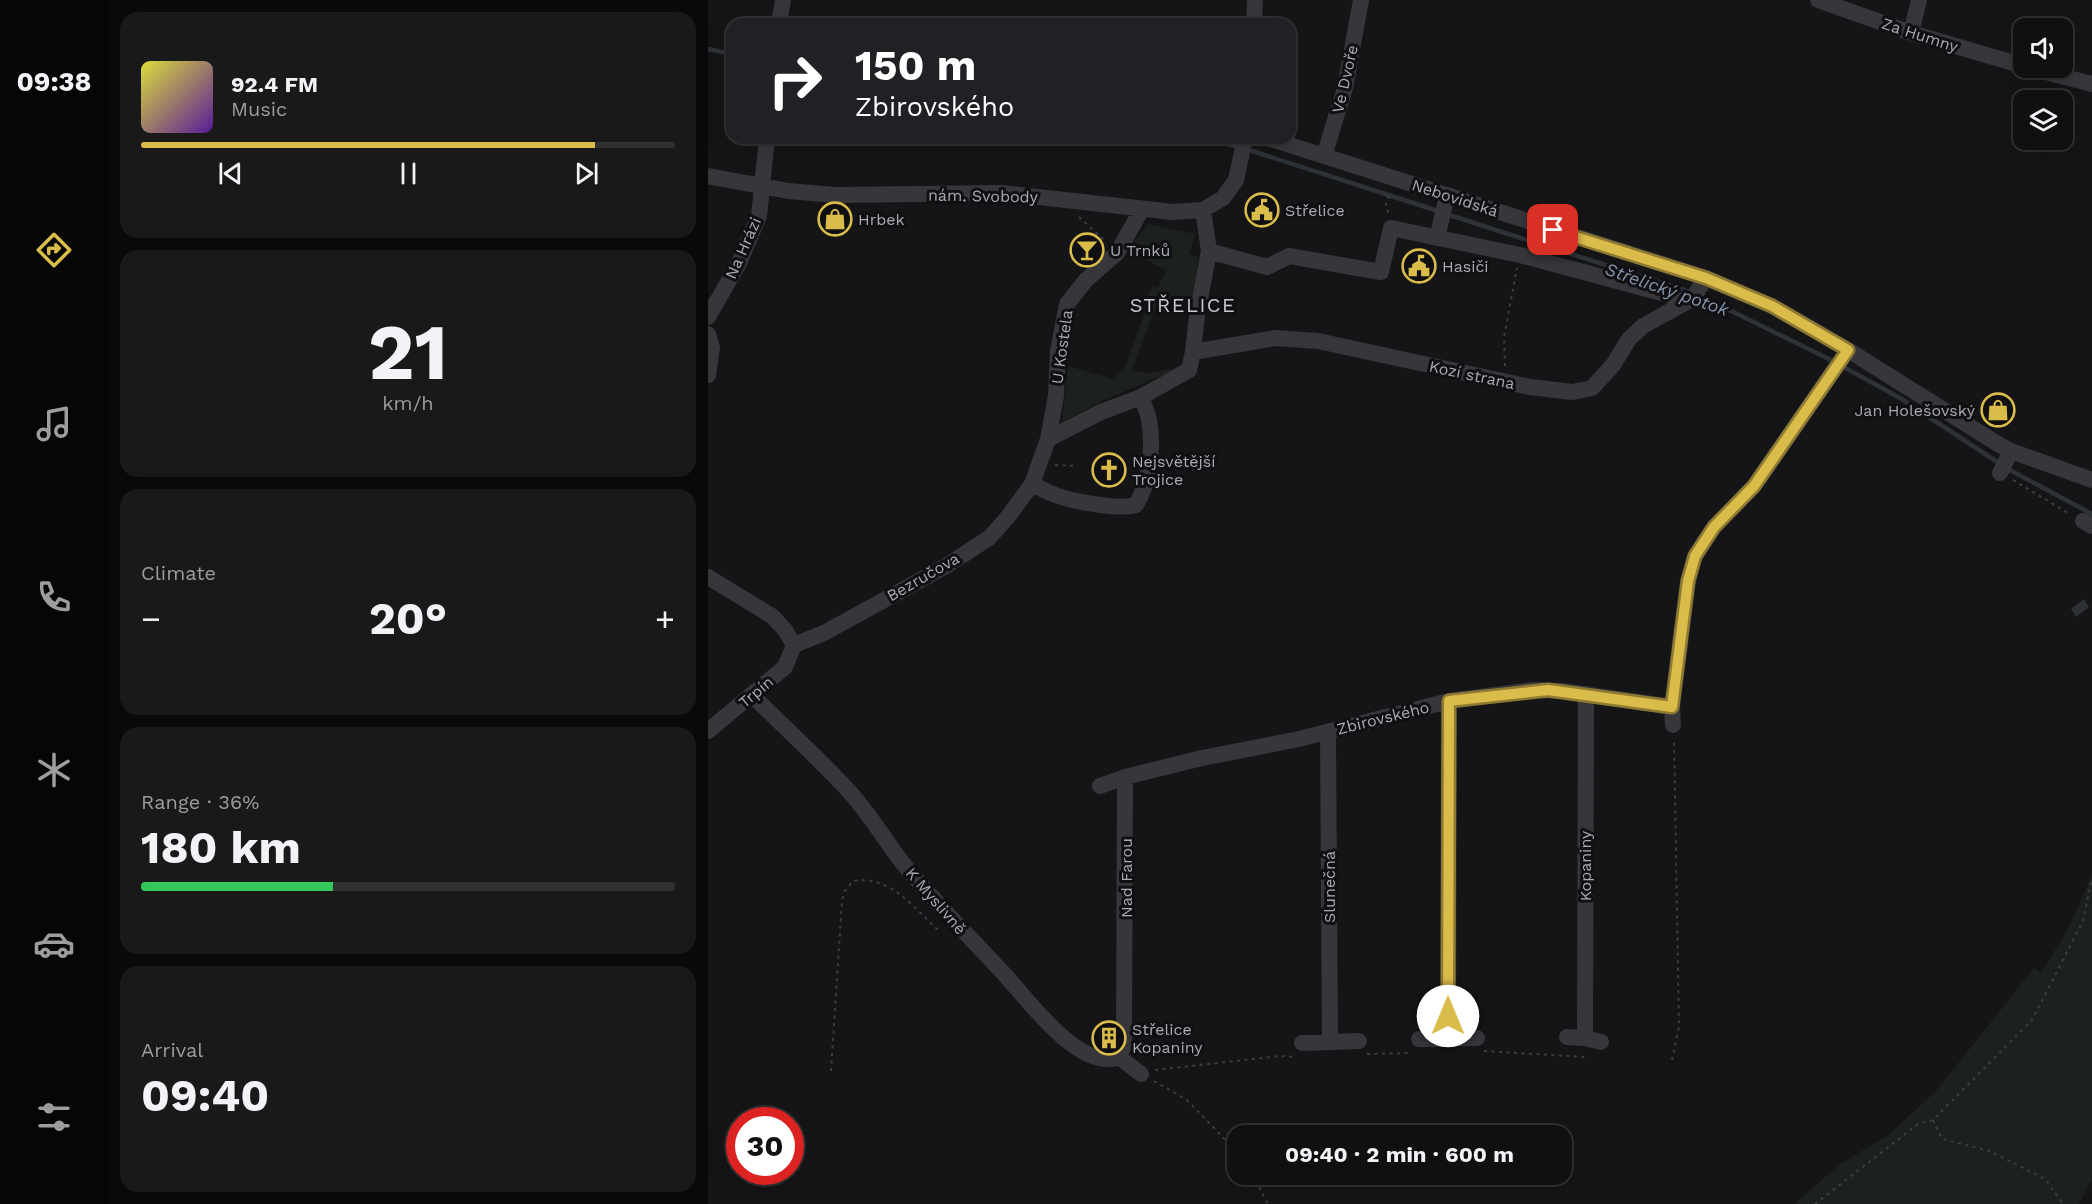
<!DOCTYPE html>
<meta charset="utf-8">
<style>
:root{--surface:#101011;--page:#19191a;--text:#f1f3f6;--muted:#9c9d9f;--line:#303031;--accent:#dabc4a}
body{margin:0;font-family:"Work Sans",sans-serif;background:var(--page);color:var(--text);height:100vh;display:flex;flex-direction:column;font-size:22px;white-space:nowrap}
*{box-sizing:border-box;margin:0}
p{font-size:20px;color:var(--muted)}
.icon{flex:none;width:33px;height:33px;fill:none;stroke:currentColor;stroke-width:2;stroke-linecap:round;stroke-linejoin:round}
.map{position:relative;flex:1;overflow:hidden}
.panel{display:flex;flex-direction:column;gap:12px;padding:12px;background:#090909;width:600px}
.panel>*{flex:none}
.top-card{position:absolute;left:18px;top:18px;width:570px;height:126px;border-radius:18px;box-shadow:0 6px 24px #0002,0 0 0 2px var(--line);background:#202124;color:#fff;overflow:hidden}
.buttons{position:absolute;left:1305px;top:18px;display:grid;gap:12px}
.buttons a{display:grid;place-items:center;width:60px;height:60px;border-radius:12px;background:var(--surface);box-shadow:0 6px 24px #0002,0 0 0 2px var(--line);font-size:30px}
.speed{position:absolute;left:18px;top:1107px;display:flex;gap:12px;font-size:30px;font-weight:700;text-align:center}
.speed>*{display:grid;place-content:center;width:78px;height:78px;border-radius:50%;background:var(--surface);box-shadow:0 6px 24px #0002,0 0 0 2px var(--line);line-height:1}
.speed .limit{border:9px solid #d22;background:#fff;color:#111}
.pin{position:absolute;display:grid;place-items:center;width:51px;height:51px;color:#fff;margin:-26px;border-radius:12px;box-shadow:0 3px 9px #0006}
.me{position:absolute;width:66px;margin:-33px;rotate:0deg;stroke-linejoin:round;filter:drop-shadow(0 0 4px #0008)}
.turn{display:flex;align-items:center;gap:21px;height:126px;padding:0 30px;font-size:27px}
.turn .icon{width:78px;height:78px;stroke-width:2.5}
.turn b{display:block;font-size:42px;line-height:51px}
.big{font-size:45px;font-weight:700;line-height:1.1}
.panel .widget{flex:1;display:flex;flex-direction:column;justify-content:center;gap:9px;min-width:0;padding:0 21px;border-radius:18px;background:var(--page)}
.panel .dial{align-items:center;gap:0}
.dial b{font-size:78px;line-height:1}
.song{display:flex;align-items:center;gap:18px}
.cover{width:72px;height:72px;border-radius:9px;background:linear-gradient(135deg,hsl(60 70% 55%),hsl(270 70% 35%))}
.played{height:6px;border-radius:3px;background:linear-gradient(90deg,var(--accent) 85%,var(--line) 85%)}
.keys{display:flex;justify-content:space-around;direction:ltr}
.heat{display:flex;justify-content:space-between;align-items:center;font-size:33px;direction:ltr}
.charge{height:9px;border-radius:4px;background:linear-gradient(90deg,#34c759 36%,var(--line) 0)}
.trip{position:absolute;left:519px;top:1125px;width:345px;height:60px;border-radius:18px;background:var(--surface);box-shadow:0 6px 24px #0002,0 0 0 2px var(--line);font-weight:700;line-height:60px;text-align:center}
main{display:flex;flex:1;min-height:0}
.dock{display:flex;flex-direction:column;width:108px;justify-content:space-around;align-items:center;background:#060607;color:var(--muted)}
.dock .icon{width:42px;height:42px}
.dock .current{color:var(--accent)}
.dock b{font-size:27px;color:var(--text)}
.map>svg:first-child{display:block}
</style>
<main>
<nav class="dock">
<b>09:38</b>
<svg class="icon current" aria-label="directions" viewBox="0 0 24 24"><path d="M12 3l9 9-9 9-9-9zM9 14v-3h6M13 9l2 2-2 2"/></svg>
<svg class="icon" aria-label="music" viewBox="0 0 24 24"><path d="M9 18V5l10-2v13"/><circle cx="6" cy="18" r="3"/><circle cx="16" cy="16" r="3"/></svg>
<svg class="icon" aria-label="phone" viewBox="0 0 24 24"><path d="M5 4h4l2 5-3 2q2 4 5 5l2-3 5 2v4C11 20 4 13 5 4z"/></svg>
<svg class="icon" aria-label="climate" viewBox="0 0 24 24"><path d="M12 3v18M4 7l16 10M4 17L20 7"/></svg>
<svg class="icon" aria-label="car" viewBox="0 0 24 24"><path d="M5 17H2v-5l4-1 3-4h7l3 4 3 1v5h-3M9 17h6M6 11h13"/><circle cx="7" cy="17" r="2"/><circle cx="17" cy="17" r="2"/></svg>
<svg class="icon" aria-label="filters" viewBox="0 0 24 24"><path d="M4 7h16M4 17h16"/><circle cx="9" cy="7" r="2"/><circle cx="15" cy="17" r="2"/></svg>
</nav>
<section class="panel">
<div class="widget">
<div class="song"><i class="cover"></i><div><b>92.4 FM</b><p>Music</p></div></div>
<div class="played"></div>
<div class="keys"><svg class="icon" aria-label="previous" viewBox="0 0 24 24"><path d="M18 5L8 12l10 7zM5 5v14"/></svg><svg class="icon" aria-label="pause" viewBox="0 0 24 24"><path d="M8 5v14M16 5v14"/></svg><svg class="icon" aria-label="next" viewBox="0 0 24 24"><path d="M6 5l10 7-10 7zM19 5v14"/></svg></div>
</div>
<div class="widget dial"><b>21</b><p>km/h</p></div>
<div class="widget"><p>Climate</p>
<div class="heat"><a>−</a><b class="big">20°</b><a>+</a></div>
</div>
<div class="widget"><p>Range · 36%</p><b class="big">180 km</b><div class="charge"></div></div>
<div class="widget"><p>Arrival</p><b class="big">09:40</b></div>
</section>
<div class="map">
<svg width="1384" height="1204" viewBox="0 0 1384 1204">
<rect width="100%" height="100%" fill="#151517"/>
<path fill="#1c211d" d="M441,224L487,234L481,254L491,257L483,304L450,300L424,371L440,373L471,368L394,401L354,422L360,366L405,379L416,369L442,298L440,296L444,286L450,288L458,270L419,250Z
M1384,875V1180L1371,1204H1086L1132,1164L1179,1136L1228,1091L1326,968L1333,973L1361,927Z"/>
<path fill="#2d3239" d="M1376,599L1381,607L1368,617L1363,609Z"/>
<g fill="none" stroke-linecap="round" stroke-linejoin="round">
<path stroke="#2d3239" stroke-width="4.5" d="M0,49L24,54
M502,138L530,147
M538,149L730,211
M738,214L976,290L1011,305L1121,359L1192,398L1300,469L1384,514"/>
<path stroke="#3d3e42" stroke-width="2" stroke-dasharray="3 4.5" stroke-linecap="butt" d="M680,213L678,204L682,193
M371,217L397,241
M797,366L796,337L809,268
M347,465L368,466
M1305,480L1362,514
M776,1051L878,1057V1054
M659,1054L702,1053
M964,1060L971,1027L966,739
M447,1070L571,1056L588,1057
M123,1071L134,901L137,891L145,881C182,875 204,906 229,929L234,930
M446,1081L479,1100L530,1153
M1225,1120L1234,1139L1282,1151L1337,1179L1355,1204
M544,1174L560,1204
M1107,1204L1210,1124L1225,1120L1324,1020L1375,921L1384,878"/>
<path stroke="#37373b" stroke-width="16" d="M1110,0L1203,33L1316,66
M71,24L75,0
M546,24L547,0
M1203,33L1211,0
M1322,68L1384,84
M560,138L998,278L1064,306L1140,350L1290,444L1303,451L1384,480
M616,156L637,88L653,0
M0,176L80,191L128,195L294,193L465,212L495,210L515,198L528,180L537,138
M495,210L501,251
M729,238L739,196
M0,317L31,263L51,216L59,138
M0,334L4,347L0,375
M485,352L567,338L610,341L822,387L864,392L884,388L905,365L921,339L935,326L984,299L998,278
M340,439L393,412L433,397L481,370L485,352L489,315L501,251L559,267L581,256L673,272L683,228L812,255L961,295L977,303
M1292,473L1303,451
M324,484C332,488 341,493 350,496C368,502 411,510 428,505C442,481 446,448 441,420C440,413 436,405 433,397
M1375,521L1384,526
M0,577L64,616L77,630L86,645
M86,645L116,633L238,566L281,538L299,518L324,484L340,439L348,396L350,351L359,304L378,280L409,253L434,209
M44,695C75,726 108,756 138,788C159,810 175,837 193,861C226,902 263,938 298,976C321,1001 372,1072 411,1057
M965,725L964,707L980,581L987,556L1006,527L1046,486L1140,350
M0,731L77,667L86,645
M620,732L622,1042
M392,786L417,777
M859,1037L877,1038L893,1042
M877,1038L878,694
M711,1039L769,1038
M740,1039L741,701
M594,1043L651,1041
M411,1057L416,1045L417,777L494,758L591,739L741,701L825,690L854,691L964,707
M411,1057L433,1074"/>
</g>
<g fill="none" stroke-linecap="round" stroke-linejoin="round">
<g stroke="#8e7a30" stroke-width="15">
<path id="route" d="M740,1016L741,701L840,690L964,707L980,581L987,556L1006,527L1046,486L1140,350L1064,306L998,278L845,230"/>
</g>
<use href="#route" stroke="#dabc4a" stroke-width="10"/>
</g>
<defs>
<g id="civic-ring" transform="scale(1.725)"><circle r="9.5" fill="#101012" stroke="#dabc4a" stroke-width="1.5"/><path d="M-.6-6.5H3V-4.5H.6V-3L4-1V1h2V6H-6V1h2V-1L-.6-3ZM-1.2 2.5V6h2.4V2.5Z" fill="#dabc4a"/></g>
<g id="shop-ring" transform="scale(1.725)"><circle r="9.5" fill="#101012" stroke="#dabc4a" stroke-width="1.5"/><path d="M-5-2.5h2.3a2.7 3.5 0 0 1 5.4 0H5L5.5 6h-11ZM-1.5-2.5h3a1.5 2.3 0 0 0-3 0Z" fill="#dabc4a"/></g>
<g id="bar-ring" transform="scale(1.725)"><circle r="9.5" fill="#101012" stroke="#dabc4a" stroke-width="1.5"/><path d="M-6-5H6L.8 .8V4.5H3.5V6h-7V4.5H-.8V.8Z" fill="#dabc4a"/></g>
<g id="church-ring" transform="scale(1.725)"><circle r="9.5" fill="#101012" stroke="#dabc4a" stroke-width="1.5"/><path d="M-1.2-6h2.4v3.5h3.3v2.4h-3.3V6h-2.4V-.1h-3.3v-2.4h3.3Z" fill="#dabc4a"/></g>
<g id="building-ring" transform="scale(1.725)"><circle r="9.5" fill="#101012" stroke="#dabc4a" stroke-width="1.5"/><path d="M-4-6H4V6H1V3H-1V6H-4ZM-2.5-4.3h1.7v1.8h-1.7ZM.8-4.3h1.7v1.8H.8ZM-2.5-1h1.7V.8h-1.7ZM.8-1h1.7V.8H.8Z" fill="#dabc4a"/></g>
</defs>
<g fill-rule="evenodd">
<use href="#civic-ring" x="554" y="210"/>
<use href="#shop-ring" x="127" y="219"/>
<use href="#bar-ring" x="379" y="250"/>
<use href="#civic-ring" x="711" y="266"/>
<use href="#shop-ring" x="1290" y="410"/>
<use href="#church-ring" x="401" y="470"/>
<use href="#building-ring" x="401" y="1038"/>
</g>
<g text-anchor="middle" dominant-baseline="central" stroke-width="6" stroke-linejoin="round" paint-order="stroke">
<g font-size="16" fill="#a9abb5" stroke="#101012">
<text transform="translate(1212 35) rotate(18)">Za Humny</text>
<text transform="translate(637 79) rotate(-77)">Ve Dvoře</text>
<text transform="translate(275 196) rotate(1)">nám. Svobody</text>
<text transform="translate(747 198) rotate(18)">Nebovidská</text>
<text transform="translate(35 248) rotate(-66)">Na Hrázi</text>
<text transform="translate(354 347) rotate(-82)">U Kostela</text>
<text transform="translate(764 375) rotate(12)">Kozí strana</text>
<text transform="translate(215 577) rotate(-30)">Bezručova</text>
<text transform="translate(48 692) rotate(-40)">Trpín</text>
<text transform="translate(675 718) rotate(-14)">Zbirovského</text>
<text transform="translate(877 866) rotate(-90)">Kopaniny</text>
<text transform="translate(418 878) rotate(-90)">Nad Farou</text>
<text transform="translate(621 887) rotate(-90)">Slunečná</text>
<text transform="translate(228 901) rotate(49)">K Myslivně</text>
</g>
<g font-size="16" fill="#a9abb5" stroke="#101012" text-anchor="start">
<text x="577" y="210">Střelice</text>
<text x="150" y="219">Hrbek</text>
<text x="402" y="250">U Trnků</text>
<text x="734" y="266">Hasiči</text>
<text x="1267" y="410" text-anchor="end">Jan Holešovský</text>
<text x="424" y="461">Nejsvětější<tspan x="424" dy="18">Trojice</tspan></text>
<text x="424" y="1029">Střelice<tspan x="424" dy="18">Kopaniny</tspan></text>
</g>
<g font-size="18" font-style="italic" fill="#8494ac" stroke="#101012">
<text transform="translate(959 289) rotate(19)">Střelický potok</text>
</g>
<g font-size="20" letter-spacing="1.5" fill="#c9cad2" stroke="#101012">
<text x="475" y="305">STŘELICE</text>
</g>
</g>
</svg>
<div class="buttons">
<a><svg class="icon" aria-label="sound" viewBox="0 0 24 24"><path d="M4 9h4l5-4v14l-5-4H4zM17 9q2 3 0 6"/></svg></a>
<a><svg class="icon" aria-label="layers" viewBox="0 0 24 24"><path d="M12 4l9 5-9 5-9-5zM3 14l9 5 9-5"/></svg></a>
</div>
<div class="speed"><div class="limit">30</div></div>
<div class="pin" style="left:845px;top:230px;background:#d93025"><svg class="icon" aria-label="arrive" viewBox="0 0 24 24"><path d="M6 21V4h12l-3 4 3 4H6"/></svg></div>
<svg class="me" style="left:740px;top:1016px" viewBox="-20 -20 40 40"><circle r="19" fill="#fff"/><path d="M0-13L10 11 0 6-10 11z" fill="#dabc4a"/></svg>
<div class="trip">09:40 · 2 min · 600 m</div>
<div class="top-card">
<div class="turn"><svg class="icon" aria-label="right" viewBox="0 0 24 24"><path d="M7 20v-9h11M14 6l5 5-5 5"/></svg><div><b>150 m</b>Zbirovského</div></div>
</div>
</div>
</main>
